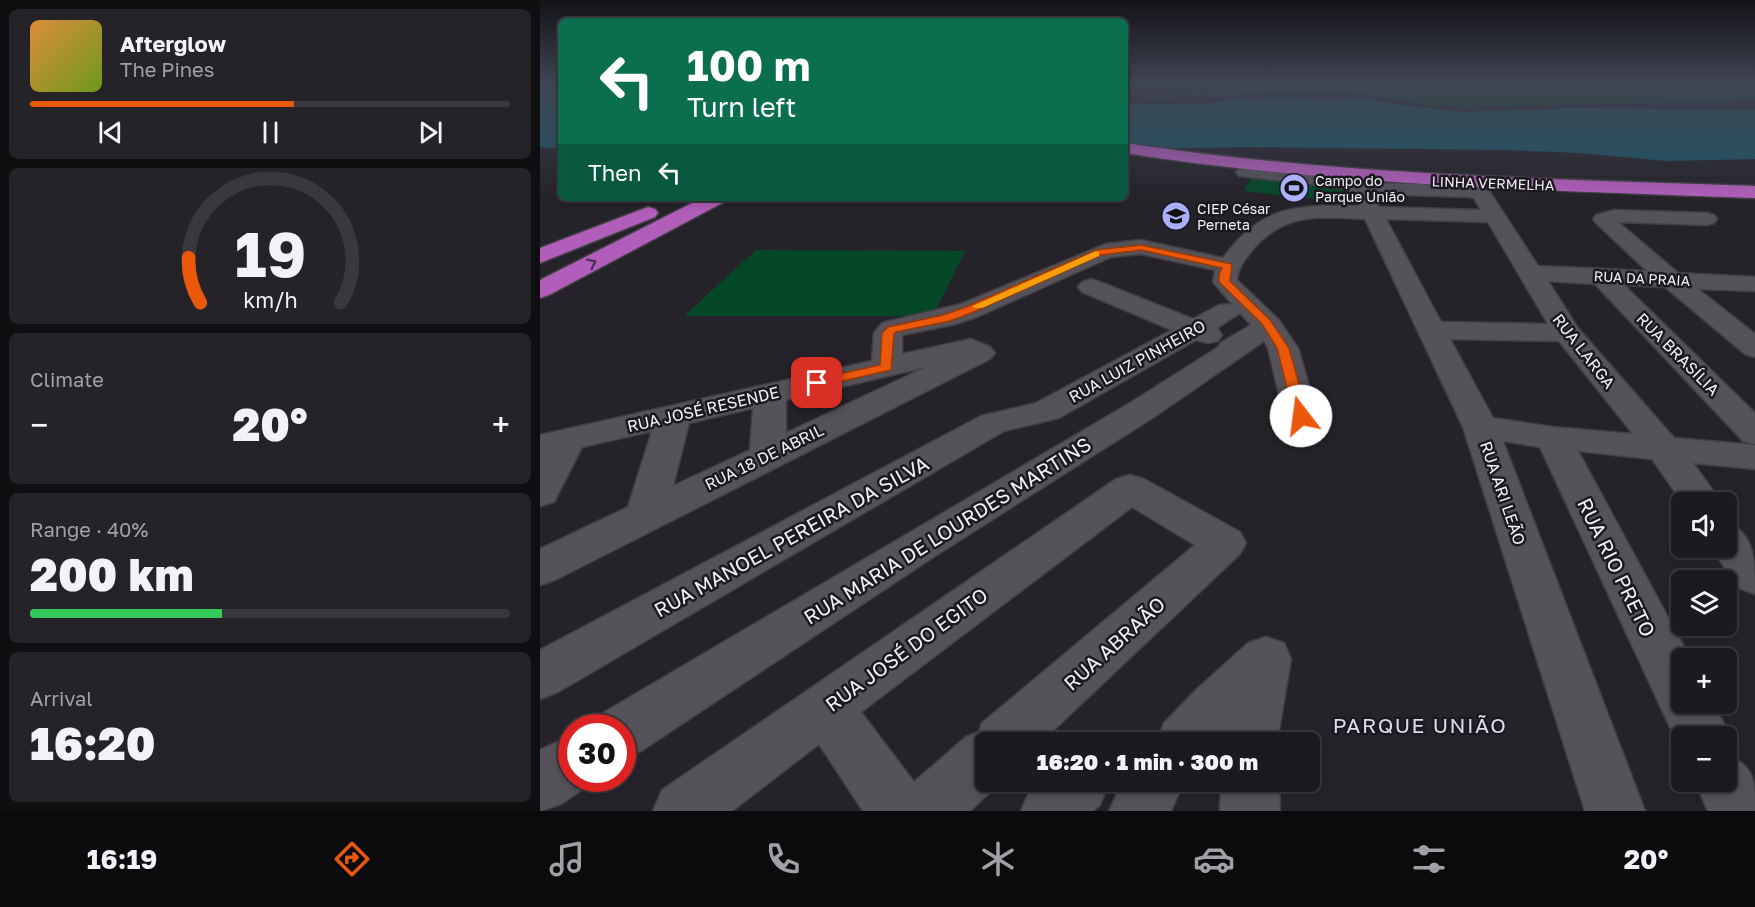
<!DOCTYPE html>
<meta charset="utf-8">
<style>
:root{--surface:#1c1a1f;--page:#252328;--text:#f1f3f6;--muted:#a0a1a4;--line:#3a383d;--accent:#ea580c}
body{margin:0;font-family:"Golos Text",sans-serif;background:var(--page);color:var(--text);height:100vh;display:flex;flex-direction:column;font-size:22px;white-space:nowrap}
*{box-sizing:border-box;margin:0}
p{font-size:20px;color:var(--muted)}
.icon{flex:none;width:33px;height:33px;fill:none;stroke:currentColor;stroke-width:2;stroke-linecap:round;stroke-linejoin:round}
.map{position:relative;flex:1;overflow:hidden}
.side{display:flex;flex-direction:column;gap:9px;padding:9px;background:#0f0e11;width:540px}
.side>*{flex:none}
.hud{position:absolute;left:18px;top:18px;width:570px;height:183px;border-radius:9px;box-shadow:0 3px 9px #0003,0 0 0 2px var(--line);background:#0b6e4f;color:#fff;overflow:hidden}
.tools{position:absolute;left:1131px;top:492px;display:grid;gap:12px}
.tools a{display:grid;place-items:center;width:66px;height:66px;border-radius:9px;background:var(--surface);box-shadow:0 3px 9px #0003,0 0 0 2px var(--line);font-size:30px}
.speed{position:absolute;left:18px;top:714px;display:flex;gap:12px;font-size:30px;font-weight:700;text-align:center}
.speed>*{display:grid;place-content:center;width:78px;height:78px;border-radius:50%;background:var(--surface);box-shadow:0 3px 9px #0003,0 0 0 2px var(--line);line-height:1}
.speed .limit{border:9px solid #d22;background:#fff;color:#111}
.pin{position:absolute;display:grid;place-items:center;width:51px;height:51px;color:#fff;margin:-26px;border-radius:12px;box-shadow:0 3px 9px #0006}
.me{position:absolute;width:66px;margin:-33px;rotate:345deg;stroke-linejoin:round;filter:drop-shadow(0 0 4px #0008)}
.turn{display:flex;align-items:center;gap:21px;height:126px;padding:0 30px;font-size:27px}
.turn .icon{width:78px;height:78px;stroke-width:2.5}
.turn b{display:block;font-size:42px;line-height:51px}
.then{display:flex;align-items:center;height:57px;padding:0 30px;background:#0003;gap:12px;font-size:22px}
.big{font-size:45px;font-weight:800;line-height:1.1}
.side .card{flex:1;display:flex;flex-direction:column;justify-content:center;gap:9px;min-width:0;padding:0 21px;border-radius:9px;background:var(--page)}
.side .dial{align-items:center;gap:0}
.dial svg{height:156px;overflow:visible;fill:none;stroke:var(--line);stroke-width:7;stroke-linecap:round;text-anchor:middle}
.dial text{fill:var(--text);stroke:none}
.song{display:flex;align-items:center;gap:18px}
.cover{width:72px;height:72px;border-radius:9px;background:linear-gradient(135deg,hsl(30 70% 55%),hsl(80 70% 35%))}
.played{height:6px;border-radius:3px;background:linear-gradient(90deg,var(--accent) 55%,var(--line) 55%)}
.keys{display:flex;justify-content:space-around;direction:ltr}
.heat{display:flex;justify-content:space-between;align-items:center;font-size:33px;direction:ltr}
.charge{height:9px;border-radius:4px;background:linear-gradient(90deg,#34c759 40%,var(--line) 0)}
.trip{position:absolute;left:435px;top:732px;width:345px;height:60px;border-radius:9px;background:var(--surface);box-shadow:0 3px 9px #0003,0 0 0 2px var(--line);font-weight:800;line-height:60px;text-align:center}
.dock{display:flex;height:96px;justify-content:space-around;align-items:center;background:#0b0a0c;color:var(--muted)}
.dock .icon{width:42px;height:42px}
.dock .current{color:var(--accent)}
.dock b{font-size:27px;color:var(--text)}
main{display:flex;flex:1;min-height:0}
.map>svg:first-child{display:block}
</style>
<main>
<section class="side">
<div class="card">
<div class="song"><i class="cover"></i><div><b>Afterglow</b><p>The Pines</p></div></div>
<div class="played"></div>
<div class="keys"><svg class="icon" aria-label="previous" viewBox="0 0 24 24"><path d="M18 5L8 12l10 7zM5 5v14"/></svg><svg class="icon" aria-label="pause" viewBox="0 0 24 24"><path d="M8 5v14M16 5v14"/></svg><svg class="icon" aria-label="next" viewBox="0 0 24 24"><path d="M6 5l10 7-10 7zM19 5v14"/></svg></div>
</div>
<div class="card dial"><svg viewBox="0 0 100 80">
<path d="M14 69A42 42 0 1 1 86 69"/>
<path d="M14 69A42 42 0 0 1 8 46" stroke="#ea580c"/>
<text x="50" y="56" font-size="32" font-weight="700">19</text>
<text x="50" y="72" font-size="11">km/h</text>
</svg></div>
<div class="card"><p>Climate</p>
<div class="heat"><a>−</a><b class="big">20°</b><a>+</a></div>
</div>
<div class="card"><p>Range · 40%</p><b class="big">200 km</b><div class="charge"></div></div>
<div class="card"><p>Arrival</p><b class="big">16:20</b></div>
</section>
<div class="map">
<svg width="1215" height="811" viewBox="0 0 1215 811">
<rect width="100%" height="100%" fill="#252329"/>
<path fill="#054828" d="M674,84H761L786,87L828,85L873,91L921,90L923,85L933,84H1215V101L914,107C873,105 833,92 791,92C723,92 654,97 585,100L618,96V94L672,93L667,86Z
M712,177L805,186L800,201L703,191Z
M216,250L425,251L393,316H144Z"/>
<path fill="#1d5565" d="M0,84H21V149L0,147Z
M744,97L803,100L829,99L859,105L925,112L1036,108L1215,110V159L1126,161L1041,153L967,150L715,147L585,149V105L673,103L684,100Z"/>
<g fill="none" stroke-linecap="round" stroke-linejoin="round">
<g stroke="#413f44" stroke-width="3">
<path id="minor" d="M705,167L780,173L822,183L928,185L948,189L998,266L1107,271L1056,223L1053,219L1056,215L1074,210L1167,213L1174,215L1177,219L1174,223L1167,225L1078,222L1138,273L1215,277V291L1158,289L1215,334V357L1205,354L1125,287L1084,285L1215,413V444L1203,441L1055,284L1008,281L1038,328L1134,438L1215,445V469L1153,463L1181,502H1142L1112,459L1038,451L1150,658H1142V704H1174L1190,736L1186,743V736H1142V753L1000,447L963,441L1105,811H1045L923,427L825,219C780,217 748,211 714,248C706,258 698,267 697,280L739,320L758,348L778,416L773,423L761,426L749,423L744,416L728,348L724,341L614,417L395,556L101,751L82,758V728H57L63,713L590,403L677,348L682,342L711,325L700,313L677,328L682,335L678,341L668,343L656,340L519,418L464,431L18,692L0,699V650L441,416L496,403L632,330L542,292L538,287L542,282L551,279L560,282L653,319L679,305L692,304L673,282L675,270L601,254L571,257L439,316L416,324L362,335V354L431,339L450,347L455,353L450,359L15,580L0,585V549L88,507L112,431L42,447L14,502L0,506V435L332,361L334,333L342,323L421,304L566,244L601,240L683,258C723,204 757,205 819,206L812,192L802,188L699,176L696,172L699,168ZM832,194L928,197L934,198L941,210L839,207ZM846,219L948,222L1008,324L901,322ZM910,339L1019,341L1093,434L1013,427L953,418ZM386,367L246,433V400ZM213,408L210,450L133,486L149,423Z
M590,475L604,479L700,532L706,543L700,554L501,742H446V782H461L430,811H323L279,744L192,811H113L122,790L576,479ZM592,507L655,545L442,723L439,732L426,737L374,782L321,712Z
M1186,522C1215,533 1215,561 1215,594L1199,588L1171,548H1186Z
M726,637L744,643L751,659L737,742H683V738L680,742H617L624,723L657,689L708,643Z
M32,735V778H54L52,783L21,804L0,811V750Z
M1186,754C1215,767 1215,780 1215,811H1168L1155,782H1186Z
M499,782H567L568,784L560,805L553,811H481L490,790Z
M583,782H644L631,811H569Z
M681,782H739L740,811H680Z"/>
</g>
<g stroke="#413f44" stroke-width="3">
<path id="highway" d="M585,143C794,175 1004,179 1215,186V198C1003,190 795,186 585,153Z
M162,198H187L184,202L9,295L0,298V280Z
M108,207L115,209L118,213L115,217L0,263V248Z"/>
</g>
<use href="#minor" fill="#555259" fill-rule="evenodd"/>
<use href="#highway" fill="#b05eba" fill-rule="evenodd"/>
</g>
<defs><path id="oneway-chevron" d="M-2-3.5L2.5 0L-2 3.5" fill="none" stroke-width="1.6" stroke-linecap="round" stroke-linejoin="round" transform="scale(1.5)"/></defs>
<use stroke="#503256" href="#oneway-chevron" transform="translate(52 263) rotate(-27)"/>
<linearGradient id="sky" x2="0" y2="1"><stop stop-color="#141317"/><stop offset="0.42" stop-color="#404554"/><stop offset="1" stop-color="#404554" stop-opacity="0"/></linearGradient>
<rect width="1215" height="198" fill="url(#sky)"/>
<path fill="#ea580c" stroke="#983908" stroke-width="1.5" d="M601,245L692,264L690,281L730,320L749,348L768,416L766,419L761,421L754,416L737,348L722,324L679,282V274L682,268L601,250L561,255L434,312L410,321L356,332L354,334L351,370L277,387L270,383L272,380L340,365L342,333L348,327L403,315L426,307L556,250Z"/>
<path fill="#f59e0b" d="M556,251L559,252V256L442,308H434L433,306Z"/>
<defs>
<g id="stadium-disc" transform="scale(1.5)"><circle r="9.5" fill="#aab0fb" stroke="#1c1a20"/><path d="M0-5a6.5 5 0 1 0 0 10a6.5 5 0 1 0 0-10ZM-3.5-1.8h7v3.6h-7Z" fill="#111"/></g>
<g id="school-disc" transform="scale(1.5)"><circle r="9.5" fill="#aab0fb" stroke="#1c1a20"/><path d="M0-5L7-2L0 1L-7-2ZM-4 1L0 2.5L4 1V4Q0 6-4 4Z" fill="#111"/></g>
</defs>
<g fill-rule="evenodd">
<use href="#stadium-disc" x="754" y="188"/>
<use href="#school-disc" x="636" y="216"/>
</g>
<g text-anchor="middle" dominant-baseline="central" stroke-width="5" stroke-linejoin="round" paint-order="stroke">
<g font-size="14" fill="#f2f1f5" stroke="#1c1a20" text-anchor="start">
<text x="775" y="180">Campo do<tspan x="775" dy="16">Parque União</tspan></text>
<text x="657" y="208">CIEP César<tspan x="657" dy="16">Perneta</tspan></text>
</g>
<g font-size="14" fill="#f2f1f5" stroke="#1c1a20">
<text transform="translate(953 183) rotate(2)">LINHA VERMELHA</text>
<text transform="translate(1102 278) rotate(3)">RUA DA PRAIA</text>
</g>
<g font-size="16" fill="#f2f1f5" stroke="#1c1a20">
<text transform="translate(1044 351) rotate(52)">RUA LARGA</text>
<text transform="translate(1138 354) rotate(45)">RUA BRASÍLIA</text>
<text transform="translate(597 361) rotate(-29)">RUA LUIZ PINHEIRO</text>
<text transform="translate(163 409) rotate(-13)">RUA JOSÉ RESENDE</text>
<text transform="translate(224 457) rotate(-26)">RUA 18 DE ABRIL</text>
<text transform="translate(963 493) rotate(71)">RUA ARI LEÃO</text>
</g>
<g font-size="20" fill="#f2f1f5" stroke="#1c1a20">
<text transform="translate(407 530) rotate(-32)">RUA MARIA DE LOURDES MARTINS</text>
<text transform="translate(251 536) rotate(-29)">RUA MANOEL PEREIRA DA SILVA</text>
<text transform="translate(1077 567) rotate(64)">RUA RIO PRETO</text>
<text transform="translate(574 643) rotate(-42)">RUA ABRAÃO</text>
<text transform="translate(366 649) rotate(-36)">RUA JOSÉ DO EGITO</text>
</g>
<g font-size="21" letter-spacing="1.5" fill="#dfdce5" stroke="#1c1a20">
<text x="880" y="725">PARQUE UNIÃO</text>
</g>
</g>
</svg>
<div class="tools">
<a><svg class="icon" aria-label="sound" viewBox="0 0 24 24"><path d="M4 9h4l5-4v14l-5-4H4zM17 9q2 3 0 6"/></svg></a>
<a><svg class="icon" aria-label="layers" viewBox="0 0 24 24"><path d="M12 4l9 5-9 5-9-5zM3 14l9 5 9-5"/></svg></a>
<a>+</a>
<a>−</a>
</div>
<div class="speed"><div class="limit">30</div></div>
<div class="pin" style="left:277px;top:383px;background:#d93025"><svg class="icon" aria-label="arrive" viewBox="0 0 24 24"><path d="M6 21V4h12l-3 4 3 4H6"/></svg></div>
<svg class="me" style="left:761px;top:416px" viewBox="-20 -20 40 40"><circle r="19" fill="#fff"/><path d="M0-13L10 11 0 6-10 11z" fill="#ea580c"/></svg>
<div class="trip">16:20 · 1 min · 300 m</div>
<div class="hud">
<div class="turn"><svg class="icon" aria-label="left" viewBox="0 0 24 24"><path d="M17 20v-9H6M10 6l-5 5 5 5"/></svg><div><b>100 m</b>Turn left</div></div>
<div class="then">Then<svg class="icon" aria-label="left" viewBox="0 0 24 24"><path d="M17 20v-9H6M10 6l-5 5 5 5"/></svg></div>
</div>
</div>
</main>
<nav class="dock">
<b>16:19</b>
<svg class="icon current" aria-label="directions" viewBox="0 0 24 24"><path d="M12 3l9 9-9 9-9-9zM9 14v-3h6M13 9l2 2-2 2"/></svg>
<svg class="icon" aria-label="music" viewBox="0 0 24 24"><path d="M9 18V5l10-2v13"/><circle cx="6" cy="18" r="3"/><circle cx="16" cy="16" r="3"/></svg>
<svg class="icon" aria-label="phone" viewBox="0 0 24 24"><path d="M5 4h4l2 5-3 2q2 4 5 5l2-3 5 2v4C11 20 4 13 5 4z"/></svg>
<svg class="icon" aria-label="climate" viewBox="0 0 24 24"><path d="M12 3v18M4 7l16 10M4 17L20 7"/></svg>
<svg class="icon" aria-label="car" viewBox="0 0 24 24"><path d="M5 17H2v-5l4-1 3-4h7l3 4 3 1v5h-3M9 17h6M6 11h13"/><circle cx="7" cy="17" r="2"/><circle cx="17" cy="17" r="2"/></svg>
<svg class="icon" aria-label="filters" viewBox="0 0 24 24"><path d="M4 7h16M4 17h16"/><circle cx="9" cy="7" r="2"/><circle cx="15" cy="17" r="2"/></svg>
<b>20°</b>
</nav>
